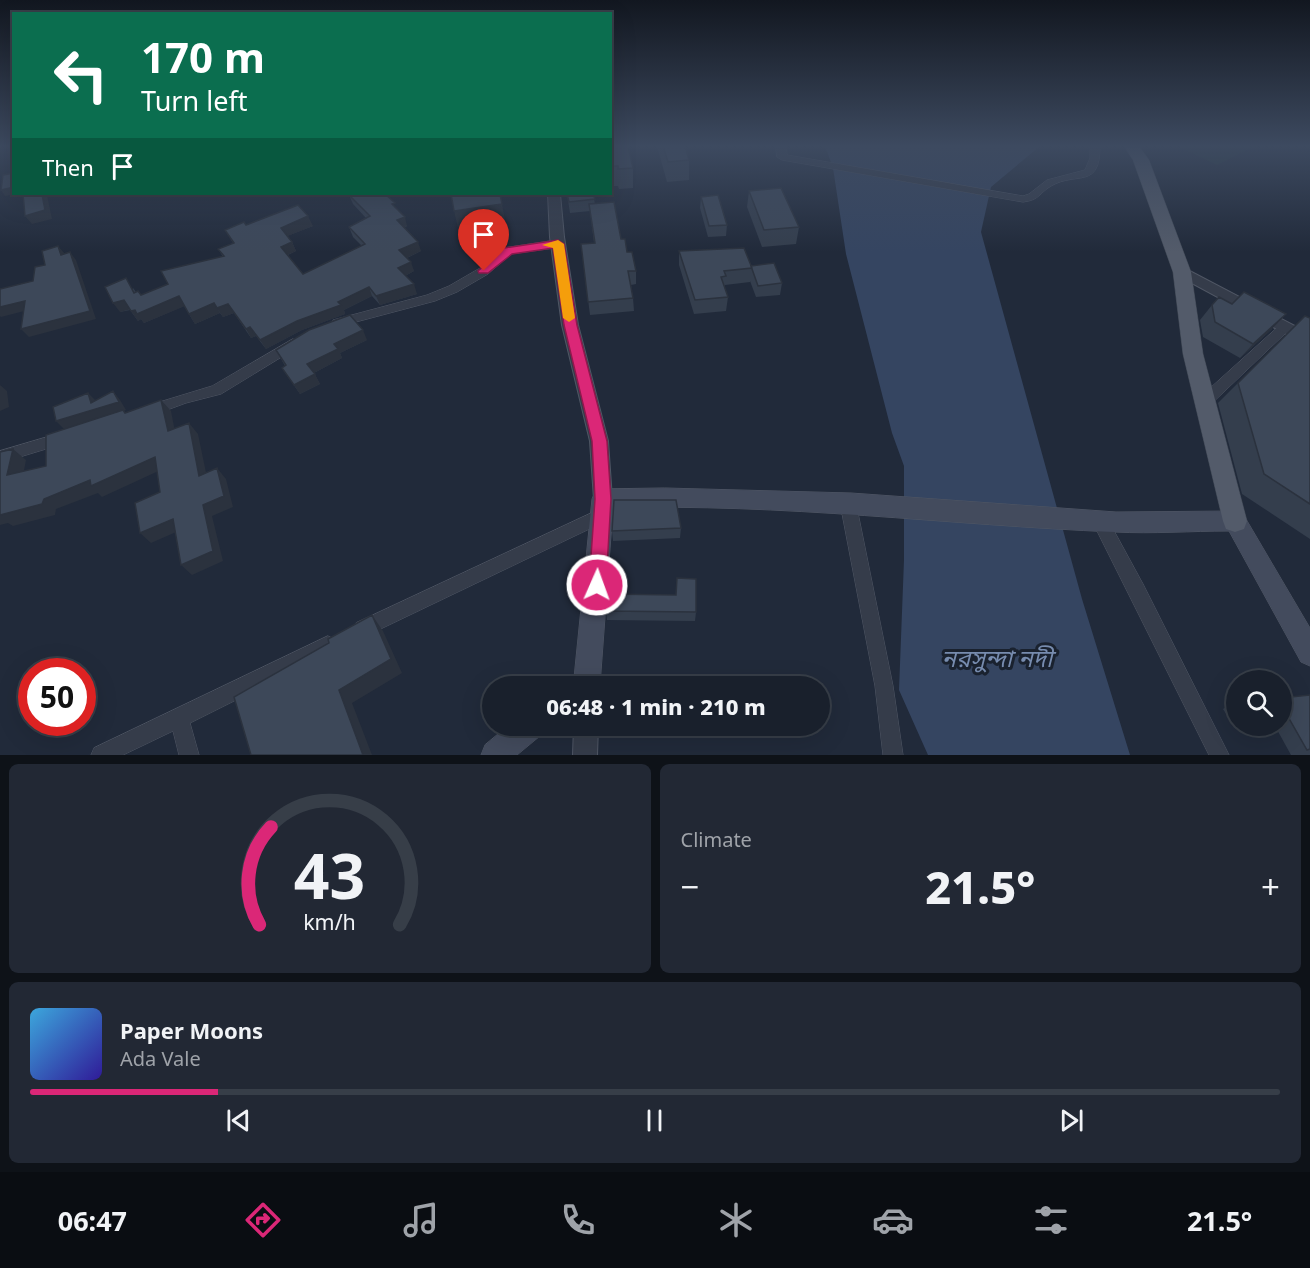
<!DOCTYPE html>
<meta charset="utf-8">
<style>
:root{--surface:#19202c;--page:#222834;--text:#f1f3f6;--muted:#9fa3a9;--line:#373e48;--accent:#db2777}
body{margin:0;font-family:"Noto Sans","Noto Sans Bengali",sans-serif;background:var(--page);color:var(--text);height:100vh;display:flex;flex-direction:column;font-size:22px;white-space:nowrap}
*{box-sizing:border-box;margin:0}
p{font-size:20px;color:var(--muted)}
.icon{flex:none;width:33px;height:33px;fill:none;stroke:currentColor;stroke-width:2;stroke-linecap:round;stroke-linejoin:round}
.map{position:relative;height:755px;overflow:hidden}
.side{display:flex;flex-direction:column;gap:9px;padding:9px;background:#0e1218;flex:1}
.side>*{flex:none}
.banner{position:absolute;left:12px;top:12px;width:600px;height:183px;border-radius:0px;box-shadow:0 6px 24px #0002,0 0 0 2px var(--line);background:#0b6e4f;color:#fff;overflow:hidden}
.tools{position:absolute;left:1226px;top:670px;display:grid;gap:12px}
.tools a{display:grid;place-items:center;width:66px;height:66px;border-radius:50%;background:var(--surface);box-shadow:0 6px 24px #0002,0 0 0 2px var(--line);font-size:30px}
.speed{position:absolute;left:18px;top:658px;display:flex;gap:12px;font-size:30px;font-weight:700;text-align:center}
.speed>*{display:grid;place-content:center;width:78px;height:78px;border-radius:50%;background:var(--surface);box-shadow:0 6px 24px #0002,0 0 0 2px var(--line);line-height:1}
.speed .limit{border:9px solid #d22;background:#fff;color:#111}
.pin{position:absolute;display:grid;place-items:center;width:51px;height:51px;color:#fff;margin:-62px -26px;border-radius:50% 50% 50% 0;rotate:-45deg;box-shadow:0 0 6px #0007}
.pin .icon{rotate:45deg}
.me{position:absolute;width:66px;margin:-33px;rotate:2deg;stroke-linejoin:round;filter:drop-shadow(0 0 4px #0008)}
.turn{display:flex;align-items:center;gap:21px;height:126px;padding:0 30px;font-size:27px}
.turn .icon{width:78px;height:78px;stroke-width:2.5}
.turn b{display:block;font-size:42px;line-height:51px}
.then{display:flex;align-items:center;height:57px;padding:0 30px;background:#0003;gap:12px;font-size:22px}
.big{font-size:45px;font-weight:800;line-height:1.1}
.side .widget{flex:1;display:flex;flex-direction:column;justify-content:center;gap:9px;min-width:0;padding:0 21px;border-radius:9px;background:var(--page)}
.side .dial{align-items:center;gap:0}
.dial svg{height:156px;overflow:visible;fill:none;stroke:var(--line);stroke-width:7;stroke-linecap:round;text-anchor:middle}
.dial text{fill:var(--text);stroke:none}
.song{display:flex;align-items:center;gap:18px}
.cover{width:72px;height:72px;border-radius:9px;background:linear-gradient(135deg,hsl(200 70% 55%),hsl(250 70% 35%))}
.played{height:6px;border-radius:3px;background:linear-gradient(90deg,var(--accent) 15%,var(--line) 15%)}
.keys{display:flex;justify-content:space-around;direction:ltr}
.heat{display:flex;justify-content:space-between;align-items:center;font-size:33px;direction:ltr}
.side .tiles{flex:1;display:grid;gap:9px;grid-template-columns:1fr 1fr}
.widget:last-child{grid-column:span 2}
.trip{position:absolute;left:482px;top:676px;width:348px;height:60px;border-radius:30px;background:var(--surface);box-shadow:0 6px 24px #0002,0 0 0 2px var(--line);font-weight:800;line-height:60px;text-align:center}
.menu{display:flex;height:96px;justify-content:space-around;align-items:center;background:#0a0d12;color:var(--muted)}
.menu .icon{width:42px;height:42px}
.menu .current{color:var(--accent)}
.menu b{font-size:27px;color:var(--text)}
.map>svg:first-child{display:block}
</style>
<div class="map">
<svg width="1310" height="755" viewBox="0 0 1310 755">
<rect width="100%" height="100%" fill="#212a3a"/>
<path fill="#23373b" d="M1177,146H1255L1217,165Z"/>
<path fill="#354561" d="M825,146H1040L991,187L981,232L1082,599L1130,755H928L899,690L904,560V466L892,433L846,254L833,168Z"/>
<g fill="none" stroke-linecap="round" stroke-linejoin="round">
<g stroke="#505765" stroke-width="1">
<path id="minor" d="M776,146H786L787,155L1023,196L1029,194L1047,180L1085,170L1090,158V146H1100C1100,190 1077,171 1051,186C1039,193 1040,200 1023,202L782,160L777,157Z
M558,240L564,244L562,247L511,254L488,274L457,292L435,301L337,327L331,323L333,320L427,295L449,286L480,268L504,248Z
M1285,323L1291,327L1289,330L1208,407H1198L1196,403L1198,399L1281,324Z
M293,339L298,341L299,344L298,347L221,394L186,403L148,417L143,415L141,411L143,407L212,386Z
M64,432L69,434L71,438L69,442L0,463V451Z
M848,496L854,498L856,503L893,686L903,755H883L875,686L840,503L842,498Z
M600,509L606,511L608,516L606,521L368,635L362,638L356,635L353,629L356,623Z
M1100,514L1106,516L1143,584L1229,755H1209L1092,521L1094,516Z
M328,636L334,639L337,645L334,651L190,723L199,755H179L173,731L123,755H91L94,748Z"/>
</g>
<g stroke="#505765" stroke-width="2">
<path id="tertiary" d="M548,194H560L564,237L578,325L608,441L612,499L610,505L603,507L596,505L594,499L590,441L562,325L550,237Z
M1182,267L1310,334V347L1177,275L1175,272L1177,269Z
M574,726H598L597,755H573Z"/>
</g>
<g stroke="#505765" stroke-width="1">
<path id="secondary" d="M665,488L851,493L1116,512L1235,511L1243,514L1310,628V666L1301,662L1229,531C1191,531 1153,534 1115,532C947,525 782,503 613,508L600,685L571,687L574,678L592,499L595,492L603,489Z
M508,726H544L540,736L517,755H481L485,745Z"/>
</g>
<g stroke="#3e4653" stroke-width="1">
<path id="primary" d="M1124,146H1139L1149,160L1191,272L1203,354L1247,521L1244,529L1235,532L1226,529L1223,521L1183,354L1173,272L1133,160Z"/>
</g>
<use href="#minor" fill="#353c4a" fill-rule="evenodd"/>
<use href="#tertiary" fill="#353c4a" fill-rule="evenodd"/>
<use href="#secondary" fill="#434b5d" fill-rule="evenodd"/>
<use href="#primary" fill="#535b6a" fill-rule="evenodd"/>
</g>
<path fill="#343e4d" d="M610,146L633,168V188L619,189L618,186H610Z
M657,146H685L689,160V180L667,182Z
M749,191L799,227L796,244L762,247L747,207Z
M567,194H593L595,204L621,239L636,271V284L631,285L633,298L634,311L590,315L581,244L594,243L590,211L570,213Z
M349,195L397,210L407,226L404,228L421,251L407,258L414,271L405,276L417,294L380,305L372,296L344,310L345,314L302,330L266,349L256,336L251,338L234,313L223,317L220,313L195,324L184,306L144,323L141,319L138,321L130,310L120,312L133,288L136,292L138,291L141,295L168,284L223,257L218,249L233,243L225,230L246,225L313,226L287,236L292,242L296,251L288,255L303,274L362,246L353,237L349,227L366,218L353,204Z
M701,197L727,225L726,236L708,237L700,208Z
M679,251L751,266L782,283L780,295L756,297L750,281V282L725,285L724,288L728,297L726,311L694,314L679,265Z
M1232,304L1272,329L1240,358L1203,337L1200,320L1212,305Z
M1310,318V539L1242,494L1218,403L1238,383Z
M367,340L340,353L342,358L314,373L320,384L300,394L282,368L285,366L276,350Z
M681,528L680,538L613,541L612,531Z
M676,595L696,612L695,621L607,620L606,611Z
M1310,695V755H1291L1275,726H1281V698Z
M1236,702V726H1253L1236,729L1223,709Z"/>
<path fill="#2b323e" d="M14,187V194H15L5,196L1,190Z
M42,194H46L47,195L52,219L32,224L25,216Z
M502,204L505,220L458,228L454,211Z
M308,216L313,226L285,237L281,228Z
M405,217L407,226L400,229L397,220Z
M292,242L296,251L285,256L281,247Z
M418,242L421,251L402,260L399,250Z
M58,246L65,254L61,255Z
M70,252L76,260L96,319L29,337L21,329Z
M411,262L414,271L401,278L398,268Z
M414,284L417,294L380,305L376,296Z
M369,287L372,296L344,310L345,314L302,330L266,349L260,340L297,321Z
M179,296L185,306L144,323L141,319L138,321L131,311Z
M124,300L131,309L120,312L113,303Z
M25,301L32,309L1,317L0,316V307Z
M214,303L220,313L195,324L189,314Z
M228,304L234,313L223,317L217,308Z
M1286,314L1272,329L1240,358L1253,344Z
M250,327L256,336L251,338L246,329Z
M363,330L367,340L340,353L342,358L312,374L307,364L334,344Z
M315,374L320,384L300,394L294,385Z
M0,385L7,391L9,407L0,411Z
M113,391L120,400L126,410L124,411L134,422L64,429L56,421L91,403L88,393L96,401Z
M161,400L171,411L177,442L168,431Z
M189,423L198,434L209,487L199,476Z
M13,449L26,460L21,486L7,475Z
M155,457L165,468L102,497L98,493L56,509L55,515L13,526L8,523L0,525V510L44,499L90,480Z
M217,468L226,479L233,507L212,516L223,561L192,575L181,565Z
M173,519L183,529L151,543L140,533Z
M372,615L383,631L402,673L352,703L372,755H363L339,690Z"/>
<path fill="#3d4859" stroke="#2b323e" stroke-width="1.5" d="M610,146H628L633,168L618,169V166H610Z
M663,146H685L689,160L668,162Z
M14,173V187L1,190L3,175Z
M781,188L799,227L764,230L749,191Z
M23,194H42L45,210L25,216Z
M352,194H385L395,203L392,204L405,217L397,220L418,242L399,250L411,262L398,268L414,284L376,296L369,287L338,302L341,305L297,321L260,340L250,327L246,329L228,304L217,308L214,303L189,314L179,296L137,314L135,310L131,311L124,300L113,303L105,287L126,278L134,293L138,291L141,295L168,284L161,271L224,256L218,249L234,243L225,230L244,222L246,225L298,205L308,216L281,228L292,242L281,247L303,274L365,244L349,227L370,216L349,195Z
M451,194H500L502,204L454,211Z
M567,194H593L595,199L569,202Z
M718,195L727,225L709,226L701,197Z
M614,202L621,239H625L627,252H632L636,271H628L633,298L588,302L581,244L595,243L589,204Z
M58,246L61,255L70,252L90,311L21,329L25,301L0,307V289L33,281L35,267L45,265L42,251Z
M744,248L752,268L724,271L726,276L721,277L728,297L695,300L679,251Z
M774,263L782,283L758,286L751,266Z
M1244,292L1286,314L1253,344L1215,322L1212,305L1219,297L1232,304Z
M350,315L363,330L334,344L338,349L307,364L315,374L294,385L282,368L286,365L276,350L309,330Z
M1305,316L1310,318V504L1264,474L1238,383Z
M113,391L119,402L56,421L53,407L88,393L91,403Z
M161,400L168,431L189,423L199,476L217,468L224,496L203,505L213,551L181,565L173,519L140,533L135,503L160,492L155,457L91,486L90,480L44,499L42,504L0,515V452L13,449L7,475L46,466V435L123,410L125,413Z
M614,500H676L681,528L612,531Z
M677,578L696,579V612L606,611L607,594L676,595Z
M372,615L391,659L339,690L363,755H251L234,697L329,643L328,639Z
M1310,695V749L1307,750L1287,715L1281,717V698Z"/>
<linearGradient id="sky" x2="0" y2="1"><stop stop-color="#121720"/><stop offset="0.58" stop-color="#3d4a60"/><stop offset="1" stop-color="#3d4a60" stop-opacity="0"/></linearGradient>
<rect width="1310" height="252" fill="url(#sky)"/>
<path fill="#db2777" stroke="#8e194d" stroke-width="1.5" d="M558,240L564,244L577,325L607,441L611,499L606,585L603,591L597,593L591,591L589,585L595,499L592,441L564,325L553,248L512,254L488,273H479L478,271L504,248Z"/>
<path fill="#f59e0b" d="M558,240L564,244L575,318L569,322L563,318L553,248L542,245Z"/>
<g text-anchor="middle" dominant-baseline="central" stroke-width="6" stroke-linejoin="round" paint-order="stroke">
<g font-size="24" font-style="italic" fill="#778caf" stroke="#1a222f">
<text x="997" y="657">নরসুন্দা নদী</text>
</g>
</g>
</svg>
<div class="tools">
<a><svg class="icon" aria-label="search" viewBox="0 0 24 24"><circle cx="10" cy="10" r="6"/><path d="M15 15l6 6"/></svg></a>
</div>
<div class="speed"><div class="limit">50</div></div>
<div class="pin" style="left:484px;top:271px;background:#d93025"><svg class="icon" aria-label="arrive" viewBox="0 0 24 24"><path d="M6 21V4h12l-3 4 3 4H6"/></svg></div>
<svg class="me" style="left:597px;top:585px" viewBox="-20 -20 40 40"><circle r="17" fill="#db2777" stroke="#fff" stroke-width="3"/><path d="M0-11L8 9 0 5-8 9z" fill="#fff"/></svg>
<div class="trip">06:48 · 1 min · 210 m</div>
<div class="banner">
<div class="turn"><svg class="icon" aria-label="left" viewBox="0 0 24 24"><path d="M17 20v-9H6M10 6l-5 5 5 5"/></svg><div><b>170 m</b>Turn left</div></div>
<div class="then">Then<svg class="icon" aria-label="arrive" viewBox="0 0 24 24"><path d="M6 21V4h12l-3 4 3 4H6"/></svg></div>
</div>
</div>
<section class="side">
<div class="tiles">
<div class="widget dial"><svg viewBox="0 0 100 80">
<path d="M14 69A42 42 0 1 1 86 69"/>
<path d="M14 69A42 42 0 0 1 20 19" stroke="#db2777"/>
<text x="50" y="56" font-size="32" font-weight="700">43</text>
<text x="50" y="72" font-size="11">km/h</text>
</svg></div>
<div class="widget"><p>Climate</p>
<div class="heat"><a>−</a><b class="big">21.5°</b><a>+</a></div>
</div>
<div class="widget">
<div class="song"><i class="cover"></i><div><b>Paper Moons</b><p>Ada Vale</p></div></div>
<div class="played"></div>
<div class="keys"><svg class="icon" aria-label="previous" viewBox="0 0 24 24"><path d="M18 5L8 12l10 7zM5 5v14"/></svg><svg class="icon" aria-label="pause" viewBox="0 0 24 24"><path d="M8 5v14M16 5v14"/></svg><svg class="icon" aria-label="next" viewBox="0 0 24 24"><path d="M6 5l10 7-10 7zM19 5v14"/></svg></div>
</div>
</div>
</section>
<nav class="menu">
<b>06:47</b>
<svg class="icon current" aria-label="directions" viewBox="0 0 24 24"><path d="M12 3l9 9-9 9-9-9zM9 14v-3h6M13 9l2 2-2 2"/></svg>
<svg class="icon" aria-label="music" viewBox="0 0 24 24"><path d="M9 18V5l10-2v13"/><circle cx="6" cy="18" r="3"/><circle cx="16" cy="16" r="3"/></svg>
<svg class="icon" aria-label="phone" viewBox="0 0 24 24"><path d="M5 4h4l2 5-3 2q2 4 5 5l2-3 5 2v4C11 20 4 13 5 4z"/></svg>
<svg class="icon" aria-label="climate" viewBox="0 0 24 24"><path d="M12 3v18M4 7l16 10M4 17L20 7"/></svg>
<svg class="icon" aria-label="car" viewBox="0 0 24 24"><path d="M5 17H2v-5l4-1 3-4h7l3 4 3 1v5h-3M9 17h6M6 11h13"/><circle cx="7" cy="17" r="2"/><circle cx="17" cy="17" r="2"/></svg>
<svg class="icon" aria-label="filters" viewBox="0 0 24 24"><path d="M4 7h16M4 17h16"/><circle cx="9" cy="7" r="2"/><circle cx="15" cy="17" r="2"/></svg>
<b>21.5°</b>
</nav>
